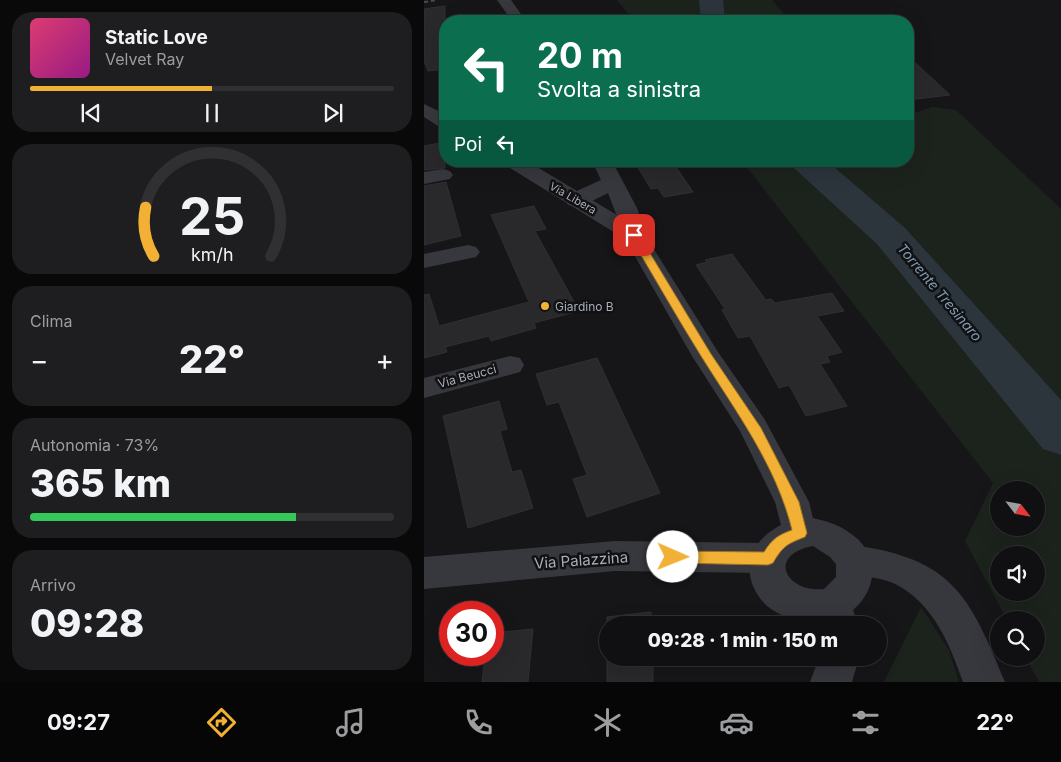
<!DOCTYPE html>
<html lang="it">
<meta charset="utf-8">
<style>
:root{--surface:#101012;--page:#1e1e20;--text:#f1f3f6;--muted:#9c9d9f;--line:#303032;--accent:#f2b134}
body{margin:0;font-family:Inter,sans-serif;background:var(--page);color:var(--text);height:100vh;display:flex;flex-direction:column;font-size:19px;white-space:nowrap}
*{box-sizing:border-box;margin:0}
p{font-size:16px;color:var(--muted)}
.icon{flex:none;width:28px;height:28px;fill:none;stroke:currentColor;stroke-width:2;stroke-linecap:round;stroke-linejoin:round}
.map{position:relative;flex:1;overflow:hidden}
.panel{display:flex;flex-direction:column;gap:12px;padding:12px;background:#09090a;width:424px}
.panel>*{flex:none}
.hud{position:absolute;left:15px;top:15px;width:475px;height:152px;border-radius:20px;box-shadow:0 5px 20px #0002,0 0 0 1px var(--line);background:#0b6e4f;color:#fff;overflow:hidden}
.needle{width:32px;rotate:121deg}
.controls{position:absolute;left:566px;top:481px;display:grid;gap:10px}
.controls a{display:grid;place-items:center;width:55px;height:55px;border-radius:50%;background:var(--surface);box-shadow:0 5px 20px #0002,0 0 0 1px var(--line);font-size:25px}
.speed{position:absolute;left:15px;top:601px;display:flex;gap:10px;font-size:25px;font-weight:700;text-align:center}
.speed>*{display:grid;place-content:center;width:65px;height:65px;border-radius:50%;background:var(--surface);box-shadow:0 5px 20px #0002,0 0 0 1px var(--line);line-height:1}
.speed .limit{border:8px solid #d22;background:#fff;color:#111}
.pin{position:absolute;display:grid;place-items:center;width:42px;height:42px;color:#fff;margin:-21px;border-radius:10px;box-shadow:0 2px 8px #0006}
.me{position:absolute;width:55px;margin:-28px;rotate:91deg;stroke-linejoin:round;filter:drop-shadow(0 0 4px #0008)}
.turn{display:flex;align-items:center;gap:18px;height:105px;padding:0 15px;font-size:22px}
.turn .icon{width:65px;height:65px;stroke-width:2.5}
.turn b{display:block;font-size:35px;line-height:42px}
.then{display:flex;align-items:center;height:48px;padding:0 15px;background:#0003;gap:10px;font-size:19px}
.big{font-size:38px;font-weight:800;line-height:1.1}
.panel .widget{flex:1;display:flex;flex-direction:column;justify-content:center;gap:8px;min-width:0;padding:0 18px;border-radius:20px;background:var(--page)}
.panel .dial{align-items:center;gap:0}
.dial svg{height:130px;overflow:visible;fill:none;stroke:var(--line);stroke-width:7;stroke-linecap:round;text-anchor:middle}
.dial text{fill:var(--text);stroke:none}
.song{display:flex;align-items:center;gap:15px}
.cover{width:60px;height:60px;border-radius:8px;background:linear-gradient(135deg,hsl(340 70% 55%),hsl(310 70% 35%))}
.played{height:5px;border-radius:2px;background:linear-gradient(90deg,var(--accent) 50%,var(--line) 50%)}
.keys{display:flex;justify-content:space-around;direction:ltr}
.heat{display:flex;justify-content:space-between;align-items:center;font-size:28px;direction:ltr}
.charge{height:8px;border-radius:4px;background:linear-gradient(90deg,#34c759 73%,var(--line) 0)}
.trip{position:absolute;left:175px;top:616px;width:288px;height:50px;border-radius:25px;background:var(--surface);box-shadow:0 5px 20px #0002,0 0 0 1px var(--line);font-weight:800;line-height:50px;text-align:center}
.dock{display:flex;height:80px;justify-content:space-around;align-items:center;background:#060607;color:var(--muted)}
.dock .icon{width:35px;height:35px}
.dock .active{color:var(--accent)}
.dock b{font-size:22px;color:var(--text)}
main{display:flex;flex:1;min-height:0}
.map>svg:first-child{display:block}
</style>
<main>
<section class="panel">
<div class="widget">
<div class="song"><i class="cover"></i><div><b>Static Love</b><p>Velvet Ray</p></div></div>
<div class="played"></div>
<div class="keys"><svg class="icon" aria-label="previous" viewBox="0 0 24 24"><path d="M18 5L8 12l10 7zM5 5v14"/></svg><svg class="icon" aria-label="pause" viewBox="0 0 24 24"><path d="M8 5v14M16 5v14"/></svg><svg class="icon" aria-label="next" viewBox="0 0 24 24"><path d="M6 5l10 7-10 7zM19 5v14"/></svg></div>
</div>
<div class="widget dial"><svg viewBox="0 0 100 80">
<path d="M14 69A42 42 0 1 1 86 69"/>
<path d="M14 69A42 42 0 0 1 9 39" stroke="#f2b134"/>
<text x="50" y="56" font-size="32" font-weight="700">25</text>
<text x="50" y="72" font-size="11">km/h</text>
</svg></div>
<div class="widget"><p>Clima</p>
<div class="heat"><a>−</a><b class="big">22°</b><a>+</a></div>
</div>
<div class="widget"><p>Autonomia · 73%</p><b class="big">365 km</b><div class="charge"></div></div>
<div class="widget"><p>Arrivo</p><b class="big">09:28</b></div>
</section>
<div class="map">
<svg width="638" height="682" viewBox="0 0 638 682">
<rect width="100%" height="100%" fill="#161618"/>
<path fill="#1c231d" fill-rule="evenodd" d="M193,0H348L366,21H210Z
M508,107L532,110L637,209V682H615L602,658H612V620H583L541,541L569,483L318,161H484V115ZM575,490H612V528H575ZM575,555H612V592H575Z
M497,607L525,650L535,682H460Z"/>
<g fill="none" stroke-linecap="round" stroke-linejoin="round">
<path fill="#2c353c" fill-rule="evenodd" d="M275,0H299L301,21H277Z
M365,161H403L481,228L638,401V455L619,449L453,244L370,168Z"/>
</g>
<path fill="#29292c" stroke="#303034" d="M21,6V69L4,71L0,61V9Z
M484,56L526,95L484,100Z
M21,142V168L0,170V146Z
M210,161H248L269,192L240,197L234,188L227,189Z
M22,182L37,236L0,245V186Z
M110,206L122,229L111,231L155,311L110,323L112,328L67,341L65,336L21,347L23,352L0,358V295L5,294L15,326L105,302L67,215Z
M308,254L342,300L347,299L351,303L408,293L420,311L393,316L418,352L403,356L406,362L396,364L423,406L382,416L365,385L355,388L326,336L314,338L298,310L301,309L272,265L283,262L281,260Z
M173,358L236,493L163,517L149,479L163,475L135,402L123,405L112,374Z
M75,401L83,429L76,431L88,472L97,470L109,508L44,528L19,416Z
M227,612V625H184V658H229V682H183V617Z
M109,629L104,682H58L61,655H69V633Z"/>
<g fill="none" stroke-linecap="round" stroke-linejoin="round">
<path fill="#37383d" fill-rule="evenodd" d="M73,0H87L102,21H88Z
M168,161H188L213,208L222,235L218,240L210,242L202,240L184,193L160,205L152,207L144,205L141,200L144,195L177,180Z
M19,169L26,171L29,175L26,179L0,184V172Z
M44,245L52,247L56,252L52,257L0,268V254Z
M86,356L96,358L100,365L96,372L0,398V378Z
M191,541L344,543L357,547L362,558L357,569L344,573L191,571L0,589V557Z
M429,545C529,559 545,595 581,682H539C525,643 509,602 469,583C453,576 433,577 416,571L411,560L416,549Z"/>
<path fill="#37383d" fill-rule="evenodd" d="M0,104L21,114V128L14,126L0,117Z
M78,161H103L218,230L294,352L341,420L385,502L389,518C401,521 413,524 423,531C454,549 457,586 429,610L434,625H396L395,623C378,623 353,616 341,604C315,576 323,542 357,525L351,502L316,431L268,356L201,239L81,165ZM389,546L406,557L412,564V577L400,589C362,593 342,555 389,546Z
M395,658H435L428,682H386Z"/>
<path stroke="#4a4c52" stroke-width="2" stroke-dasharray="4 3" stroke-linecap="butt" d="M0,2L13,0"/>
</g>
<path fill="#f2b134" stroke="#9d7322" d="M210,232L215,235L287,354L337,428L375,502L383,533L381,537C363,544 359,546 349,563L344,565L249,563L244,561L242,557L244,553L249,551L340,552C348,539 354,535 368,530C352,465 312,412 277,356C252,316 229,275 205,235Z"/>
<circle fill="#f2b134" stroke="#111113" stroke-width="2" cx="121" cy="306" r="5"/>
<g text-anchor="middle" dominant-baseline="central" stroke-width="5" stroke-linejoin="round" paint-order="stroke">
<g font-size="11" fill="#a8adb8" stroke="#111113">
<text transform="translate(149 198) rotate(30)">Via Libera</text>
</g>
<g font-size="12" fill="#a8adb8" stroke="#111113" text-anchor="start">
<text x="131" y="306">Giardino B</text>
</g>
<g font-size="12" fill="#a8adb8" stroke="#111113">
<text transform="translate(43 376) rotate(-15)">Via Beucci</text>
</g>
<g font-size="14" font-style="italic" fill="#7f9bb3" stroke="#111113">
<text transform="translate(516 292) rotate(50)">Torrente Tresinaro</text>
</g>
<g font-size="15" fill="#a8adb8" stroke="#111113">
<text transform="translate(157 560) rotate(-4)">Via Palazzina</text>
</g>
</g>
</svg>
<div class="controls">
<a><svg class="needle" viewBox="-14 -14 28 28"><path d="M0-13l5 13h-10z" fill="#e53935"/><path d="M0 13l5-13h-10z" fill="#9c9d9f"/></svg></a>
<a><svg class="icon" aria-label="sound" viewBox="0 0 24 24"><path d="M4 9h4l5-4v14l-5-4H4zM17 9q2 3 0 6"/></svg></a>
<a><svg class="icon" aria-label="search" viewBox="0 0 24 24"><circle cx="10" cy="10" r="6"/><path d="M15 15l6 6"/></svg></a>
</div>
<div class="speed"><div class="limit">30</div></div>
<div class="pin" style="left:210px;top:235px;background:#d93025"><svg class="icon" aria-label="arrive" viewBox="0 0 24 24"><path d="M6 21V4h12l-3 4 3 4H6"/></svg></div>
<svg class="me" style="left:249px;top:557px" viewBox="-20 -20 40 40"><circle r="19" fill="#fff"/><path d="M0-13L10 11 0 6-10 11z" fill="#f2b134"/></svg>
<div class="trip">09:28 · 1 min · 150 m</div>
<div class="hud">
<div class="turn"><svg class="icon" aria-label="left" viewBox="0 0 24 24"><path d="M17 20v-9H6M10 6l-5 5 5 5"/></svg><div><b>20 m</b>Svolta a sinistra</div></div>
<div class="then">Poi<svg class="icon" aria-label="left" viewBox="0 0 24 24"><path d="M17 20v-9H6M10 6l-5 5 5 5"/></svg></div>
</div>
</div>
</main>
<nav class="dock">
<b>09:27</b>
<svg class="icon active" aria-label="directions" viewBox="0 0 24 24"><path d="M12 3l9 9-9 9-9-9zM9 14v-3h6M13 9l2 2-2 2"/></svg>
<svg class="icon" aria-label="music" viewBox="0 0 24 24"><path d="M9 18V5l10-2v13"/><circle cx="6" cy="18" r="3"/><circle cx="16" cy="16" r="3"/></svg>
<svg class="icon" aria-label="phone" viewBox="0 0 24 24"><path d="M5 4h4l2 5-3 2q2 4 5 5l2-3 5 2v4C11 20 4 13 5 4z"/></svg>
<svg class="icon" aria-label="climate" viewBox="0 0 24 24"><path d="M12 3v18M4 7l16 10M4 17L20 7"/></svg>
<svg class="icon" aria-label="car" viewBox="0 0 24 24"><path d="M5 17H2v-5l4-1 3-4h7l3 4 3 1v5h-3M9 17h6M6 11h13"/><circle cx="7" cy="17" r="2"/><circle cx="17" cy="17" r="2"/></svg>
<svg class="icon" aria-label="filters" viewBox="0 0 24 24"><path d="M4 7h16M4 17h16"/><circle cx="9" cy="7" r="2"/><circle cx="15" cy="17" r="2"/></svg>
<b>22°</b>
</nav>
